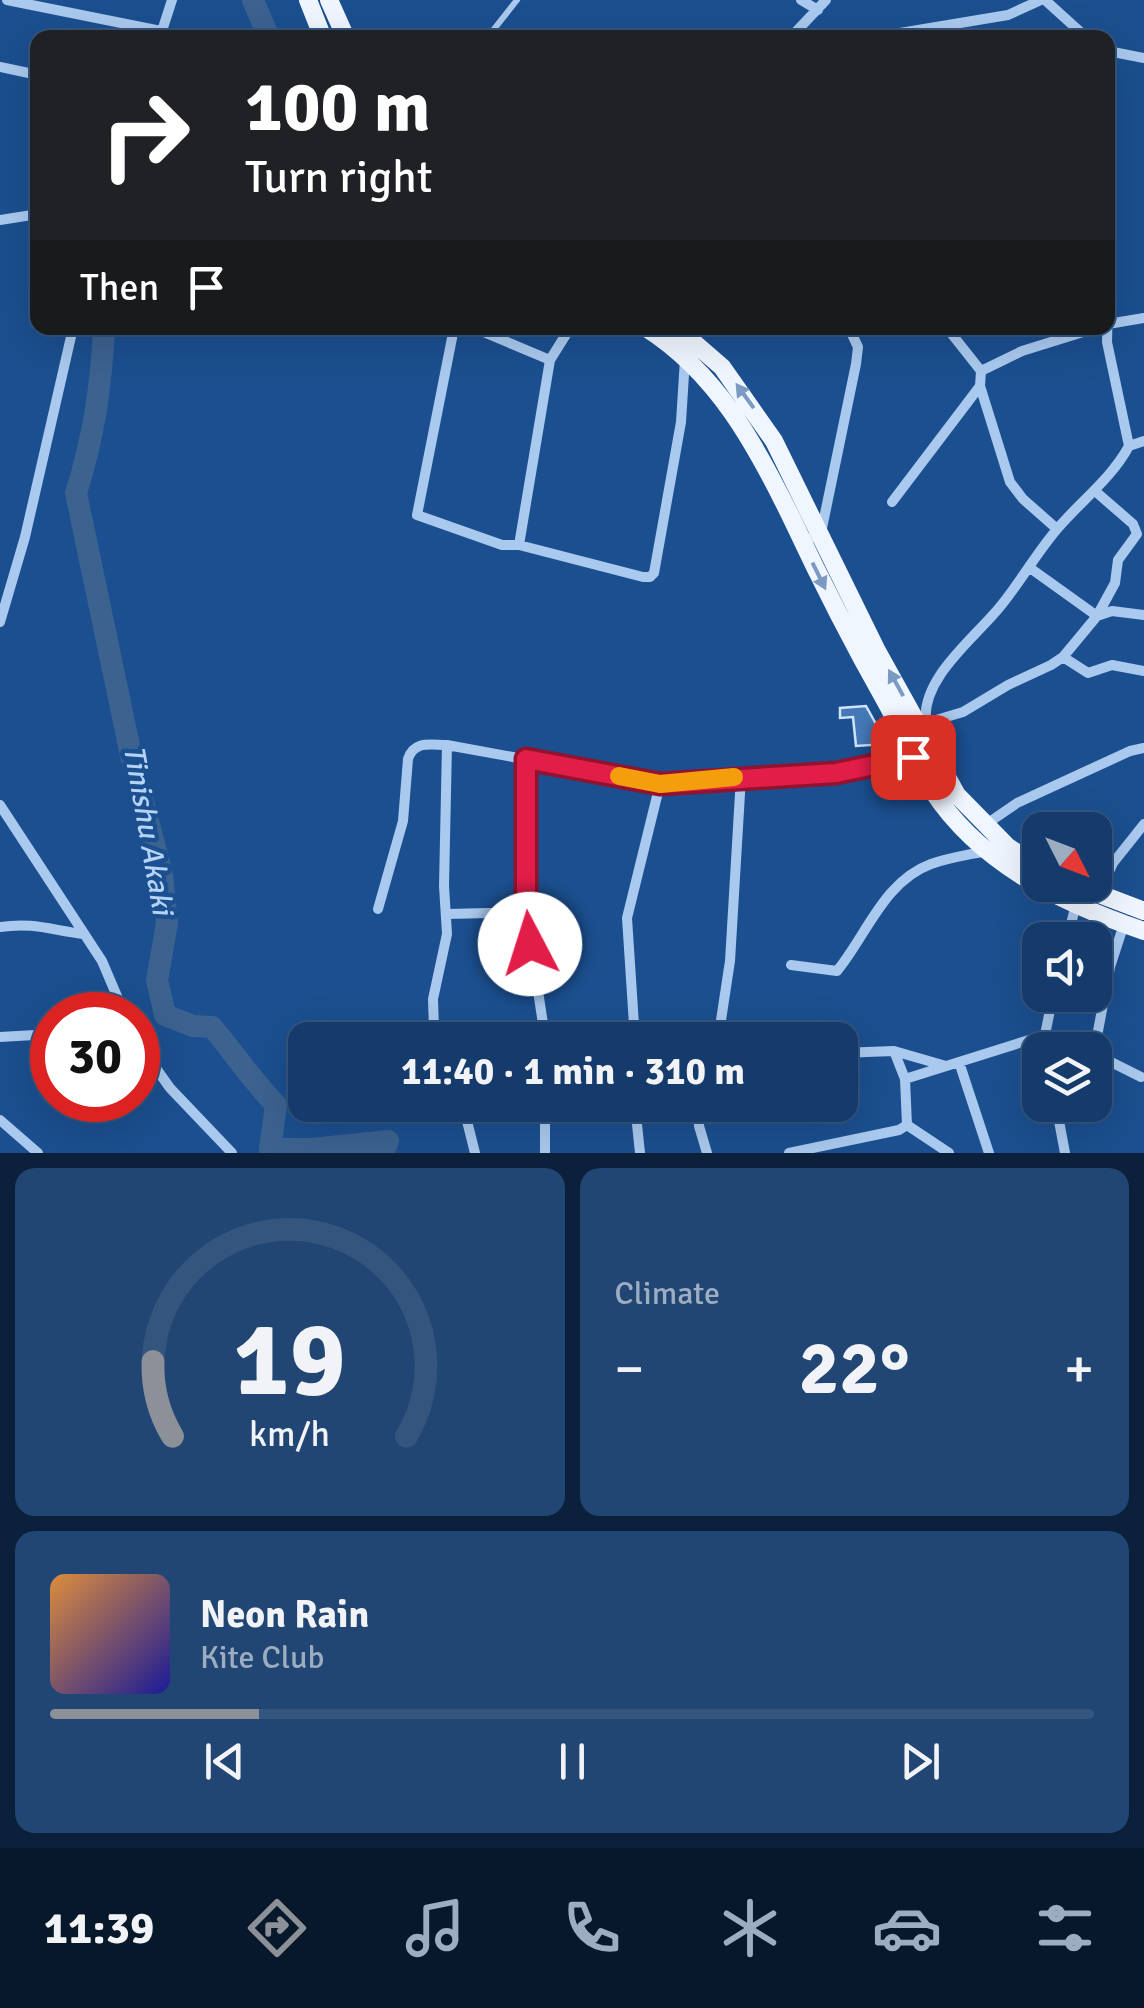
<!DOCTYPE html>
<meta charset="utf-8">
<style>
:root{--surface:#143b6b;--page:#214673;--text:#f1f3f6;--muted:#9dadc1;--line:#33557e;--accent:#8c9099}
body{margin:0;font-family:Signika,sans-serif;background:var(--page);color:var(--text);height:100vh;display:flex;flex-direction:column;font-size:38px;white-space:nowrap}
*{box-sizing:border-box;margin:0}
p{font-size:32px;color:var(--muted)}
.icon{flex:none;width:55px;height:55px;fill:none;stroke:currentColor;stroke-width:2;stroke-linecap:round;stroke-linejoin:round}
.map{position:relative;height:1153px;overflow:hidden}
.panel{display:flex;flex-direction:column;gap:15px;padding:15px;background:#0b203b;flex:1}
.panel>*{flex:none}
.top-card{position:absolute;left:30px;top:30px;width:1085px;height:305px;border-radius:20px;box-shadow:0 10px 40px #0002,0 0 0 2px var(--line);background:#202124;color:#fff;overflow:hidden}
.needle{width:65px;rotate:132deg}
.fabs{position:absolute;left:1022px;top:812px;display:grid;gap:20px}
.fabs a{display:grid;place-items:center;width:90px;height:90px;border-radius:20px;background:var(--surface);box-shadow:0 10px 40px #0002,0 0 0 2px var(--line);font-size:50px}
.speed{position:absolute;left:30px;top:992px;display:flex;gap:20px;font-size:50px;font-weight:700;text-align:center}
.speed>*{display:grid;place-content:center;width:130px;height:130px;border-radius:50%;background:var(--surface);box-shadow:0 10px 40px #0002,0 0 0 2px var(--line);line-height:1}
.speed .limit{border:15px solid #d22;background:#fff;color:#111}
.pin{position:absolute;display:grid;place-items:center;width:85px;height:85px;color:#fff;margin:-42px;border-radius:20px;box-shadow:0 5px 15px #0006}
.me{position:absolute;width:110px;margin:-55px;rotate:355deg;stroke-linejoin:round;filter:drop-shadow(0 0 8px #0008)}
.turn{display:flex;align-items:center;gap:35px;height:210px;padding:0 50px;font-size:45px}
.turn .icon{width:130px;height:130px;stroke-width:2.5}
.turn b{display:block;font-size:70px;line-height:85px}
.then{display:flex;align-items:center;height:95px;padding:0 50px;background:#0003;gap:20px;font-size:38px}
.big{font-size:75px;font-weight:700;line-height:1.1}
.panel .widget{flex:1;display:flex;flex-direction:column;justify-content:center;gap:15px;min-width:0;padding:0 35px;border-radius:20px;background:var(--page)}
.panel .dial{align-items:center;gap:0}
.dial svg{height:260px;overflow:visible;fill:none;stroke:var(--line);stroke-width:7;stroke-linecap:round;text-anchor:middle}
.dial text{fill:var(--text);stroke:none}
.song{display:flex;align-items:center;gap:30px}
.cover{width:120px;height:120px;border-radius:15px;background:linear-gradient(135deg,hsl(30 70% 55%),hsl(240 70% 35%))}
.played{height:10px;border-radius:5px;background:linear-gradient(90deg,var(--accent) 20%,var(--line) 20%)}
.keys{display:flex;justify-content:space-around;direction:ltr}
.heat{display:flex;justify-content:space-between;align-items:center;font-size:55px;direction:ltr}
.panel .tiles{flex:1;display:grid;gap:15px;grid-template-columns:1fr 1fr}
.widget:last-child{grid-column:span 2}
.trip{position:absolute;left:288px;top:1022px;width:570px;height:100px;border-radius:20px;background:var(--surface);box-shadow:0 10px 40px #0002,0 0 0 2px var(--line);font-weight:700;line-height:100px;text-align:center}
.menu{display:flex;height:160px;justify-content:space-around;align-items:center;background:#08182b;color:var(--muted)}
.menu .icon{width:70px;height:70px}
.menu .on{color:var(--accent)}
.menu b{font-size:45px;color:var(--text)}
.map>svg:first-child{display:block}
</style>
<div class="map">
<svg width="1144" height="1153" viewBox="0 0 1144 1153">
<rect width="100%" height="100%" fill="#1b4f8f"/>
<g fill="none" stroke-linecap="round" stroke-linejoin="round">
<path stroke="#3c6290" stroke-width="22" d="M253,0L269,38
M104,328C101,387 94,436 76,493L132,760L162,874L167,923L157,980L165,1015L193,1026L212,1027C234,1053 252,1080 276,1105L270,1149H312L388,1141L383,1153"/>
</g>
<path fill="#4478b7" stroke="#cfe3fa" stroke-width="2.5" d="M866,706L887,744L856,746L853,717L840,718V708Z"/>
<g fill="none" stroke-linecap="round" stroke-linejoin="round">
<path stroke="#a9c9ee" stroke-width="6" d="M487,38L517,0"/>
<path stroke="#a9c9ee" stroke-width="10" d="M7,0L161,31
M801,0L818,10
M1045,0L1087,38
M160,37L172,0
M790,38L826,0
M870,38L1008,15L1041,0
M1108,51L1144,58
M0,67L38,75
M1108,165L1111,53
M0,220L38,214
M1108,324L1144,318
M454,328L417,515L502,545H519L643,577H650L654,573L681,422L685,359
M474,328L550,360
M981,371L1022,351L1096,328
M980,386L1010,482L1023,499L1057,529
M1129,446L1144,441
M892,502L980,386L981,371L947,328
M803,542L821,533L856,364L858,347L849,328
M519,545L550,360L570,328
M1030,568L1097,616L1115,583L1118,560L1137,534L1133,524L1095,491
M0,622L25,537L73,328
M1063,657L1088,673L1112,665L1144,671
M926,723L963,712L1008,685L1051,665L1063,657L1097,616L1112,611L1144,615
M920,727L926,723C920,677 978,636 1003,603C1022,579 1038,551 1058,528C1082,500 1111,479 1129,446L1107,342L1108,303
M526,759V912L545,1037
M0,805L102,961L125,1015
M985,825L1017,803L1130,751L1144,748
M1098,896L1113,863L1144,824
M378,909L403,821L408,759C414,740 431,745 447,745L660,784L836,773L913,757
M447,914L526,912
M0,927C33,922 51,930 83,934
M1067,940L1076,904
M791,965L837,971C866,936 884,881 931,864C948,858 968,855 986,851
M434,1030L581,1040
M1045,1035L1053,995
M0,1037L52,1034
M438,1040L434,1030L433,999L447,934L444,886L447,745
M635,1040L627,918L660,784
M718,1040L730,961L741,777
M138,1043L170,1088L232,1153
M1088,1050L1098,1031L1110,967L1124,924
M894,1051L946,1066
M840,1053L894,1051L905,1079L907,1125
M1095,1054L1141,1077
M959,1062L989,1153
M905,1079L1045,1035L1046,1050
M463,1105L475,1153
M635,1105L640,1153
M698,1105L699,1126L707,1153
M1056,1105L1065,1153
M486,1109L544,1112
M0,1120L38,1153
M907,1125L949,1153
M545,1153V1106
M789,1153L899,1130L907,1125"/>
<path stroke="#f0f6ff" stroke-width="18" d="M308,0L323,38
M329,0L346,38
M646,328C717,373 756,445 792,519C821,581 852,642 886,702C902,731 914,762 932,790C981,865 1062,903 1144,931
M677,328L722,367L774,441L876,649L957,795L1008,847L1040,867
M1076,885L1144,911"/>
</g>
<defs><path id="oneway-solid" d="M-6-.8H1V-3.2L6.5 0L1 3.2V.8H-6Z" transform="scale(2.5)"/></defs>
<g fill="#7b9ac1">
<use href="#oneway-solid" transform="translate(745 396) rotate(-126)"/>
<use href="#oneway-solid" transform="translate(819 576) rotate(64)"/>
<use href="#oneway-solid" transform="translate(896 683) rotate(-119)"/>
</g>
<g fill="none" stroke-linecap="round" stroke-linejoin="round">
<g stroke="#92132f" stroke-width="25">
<path id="route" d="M530,944L526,912V759L660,784L836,773L913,757"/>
</g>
<use href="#route" stroke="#e11d48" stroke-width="18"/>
<path stroke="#f59e0b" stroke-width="18" d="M619,776L660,784L734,777"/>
</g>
<g text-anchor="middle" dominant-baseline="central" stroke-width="9" stroke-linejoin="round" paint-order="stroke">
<g font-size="30" font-style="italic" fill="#b5d3f5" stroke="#1b4f8f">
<text transform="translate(148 830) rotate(80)">Tinishu Akaki</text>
</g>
</g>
</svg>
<div class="fabs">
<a><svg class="needle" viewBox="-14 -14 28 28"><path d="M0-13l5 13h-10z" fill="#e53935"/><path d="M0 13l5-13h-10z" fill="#9dadc1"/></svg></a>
<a><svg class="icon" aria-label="sound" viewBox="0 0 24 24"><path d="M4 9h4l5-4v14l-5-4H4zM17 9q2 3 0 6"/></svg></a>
<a><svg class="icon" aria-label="layers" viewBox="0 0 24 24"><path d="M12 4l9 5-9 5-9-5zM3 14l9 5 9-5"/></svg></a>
</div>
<div class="speed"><div class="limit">30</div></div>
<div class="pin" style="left:913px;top:757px;background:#d93025"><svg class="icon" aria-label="arrive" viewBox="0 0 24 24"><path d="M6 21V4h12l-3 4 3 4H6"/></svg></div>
<svg class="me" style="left:530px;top:944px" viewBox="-20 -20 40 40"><circle r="19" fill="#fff"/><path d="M0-13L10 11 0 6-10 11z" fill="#e11d48"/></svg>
<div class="trip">11:40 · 1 min · 310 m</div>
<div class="top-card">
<div class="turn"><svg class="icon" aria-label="right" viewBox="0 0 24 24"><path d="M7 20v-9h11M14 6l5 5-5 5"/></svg><div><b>100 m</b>Turn right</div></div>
<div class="then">Then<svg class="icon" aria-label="arrive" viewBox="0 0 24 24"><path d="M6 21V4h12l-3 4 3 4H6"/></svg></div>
</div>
</div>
<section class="panel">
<div class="tiles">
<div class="widget dial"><svg viewBox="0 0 100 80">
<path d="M14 69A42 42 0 1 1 86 69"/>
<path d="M14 69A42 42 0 0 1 8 46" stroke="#8c9099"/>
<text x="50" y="56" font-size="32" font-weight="700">19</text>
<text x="50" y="72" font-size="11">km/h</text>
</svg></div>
<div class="widget"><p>Climate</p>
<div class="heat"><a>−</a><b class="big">22°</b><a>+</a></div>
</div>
<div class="widget">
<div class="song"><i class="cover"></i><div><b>Neon Rain</b><p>Kite Club</p></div></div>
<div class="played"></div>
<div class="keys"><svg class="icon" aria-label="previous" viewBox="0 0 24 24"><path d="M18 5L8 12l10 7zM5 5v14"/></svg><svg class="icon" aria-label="pause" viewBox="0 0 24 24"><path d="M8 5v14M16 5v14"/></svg><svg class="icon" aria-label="next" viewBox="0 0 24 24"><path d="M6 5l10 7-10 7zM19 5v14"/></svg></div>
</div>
</div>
</section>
<nav class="menu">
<b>11:39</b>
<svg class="icon on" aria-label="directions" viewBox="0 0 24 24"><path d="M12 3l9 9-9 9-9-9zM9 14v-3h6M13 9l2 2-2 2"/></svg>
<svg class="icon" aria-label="music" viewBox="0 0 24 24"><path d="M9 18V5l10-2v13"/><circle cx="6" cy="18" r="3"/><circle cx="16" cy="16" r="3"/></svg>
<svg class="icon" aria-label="phone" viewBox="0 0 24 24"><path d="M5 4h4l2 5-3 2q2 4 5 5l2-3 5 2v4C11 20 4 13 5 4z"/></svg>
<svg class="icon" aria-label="climate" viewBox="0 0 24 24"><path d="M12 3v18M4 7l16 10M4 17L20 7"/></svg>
<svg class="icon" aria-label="car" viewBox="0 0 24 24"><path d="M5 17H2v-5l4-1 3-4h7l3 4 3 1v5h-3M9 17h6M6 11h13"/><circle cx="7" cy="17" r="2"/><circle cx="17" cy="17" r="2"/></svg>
<svg class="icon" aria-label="filters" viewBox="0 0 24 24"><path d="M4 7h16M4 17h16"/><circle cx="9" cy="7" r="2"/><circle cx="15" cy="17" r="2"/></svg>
</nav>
